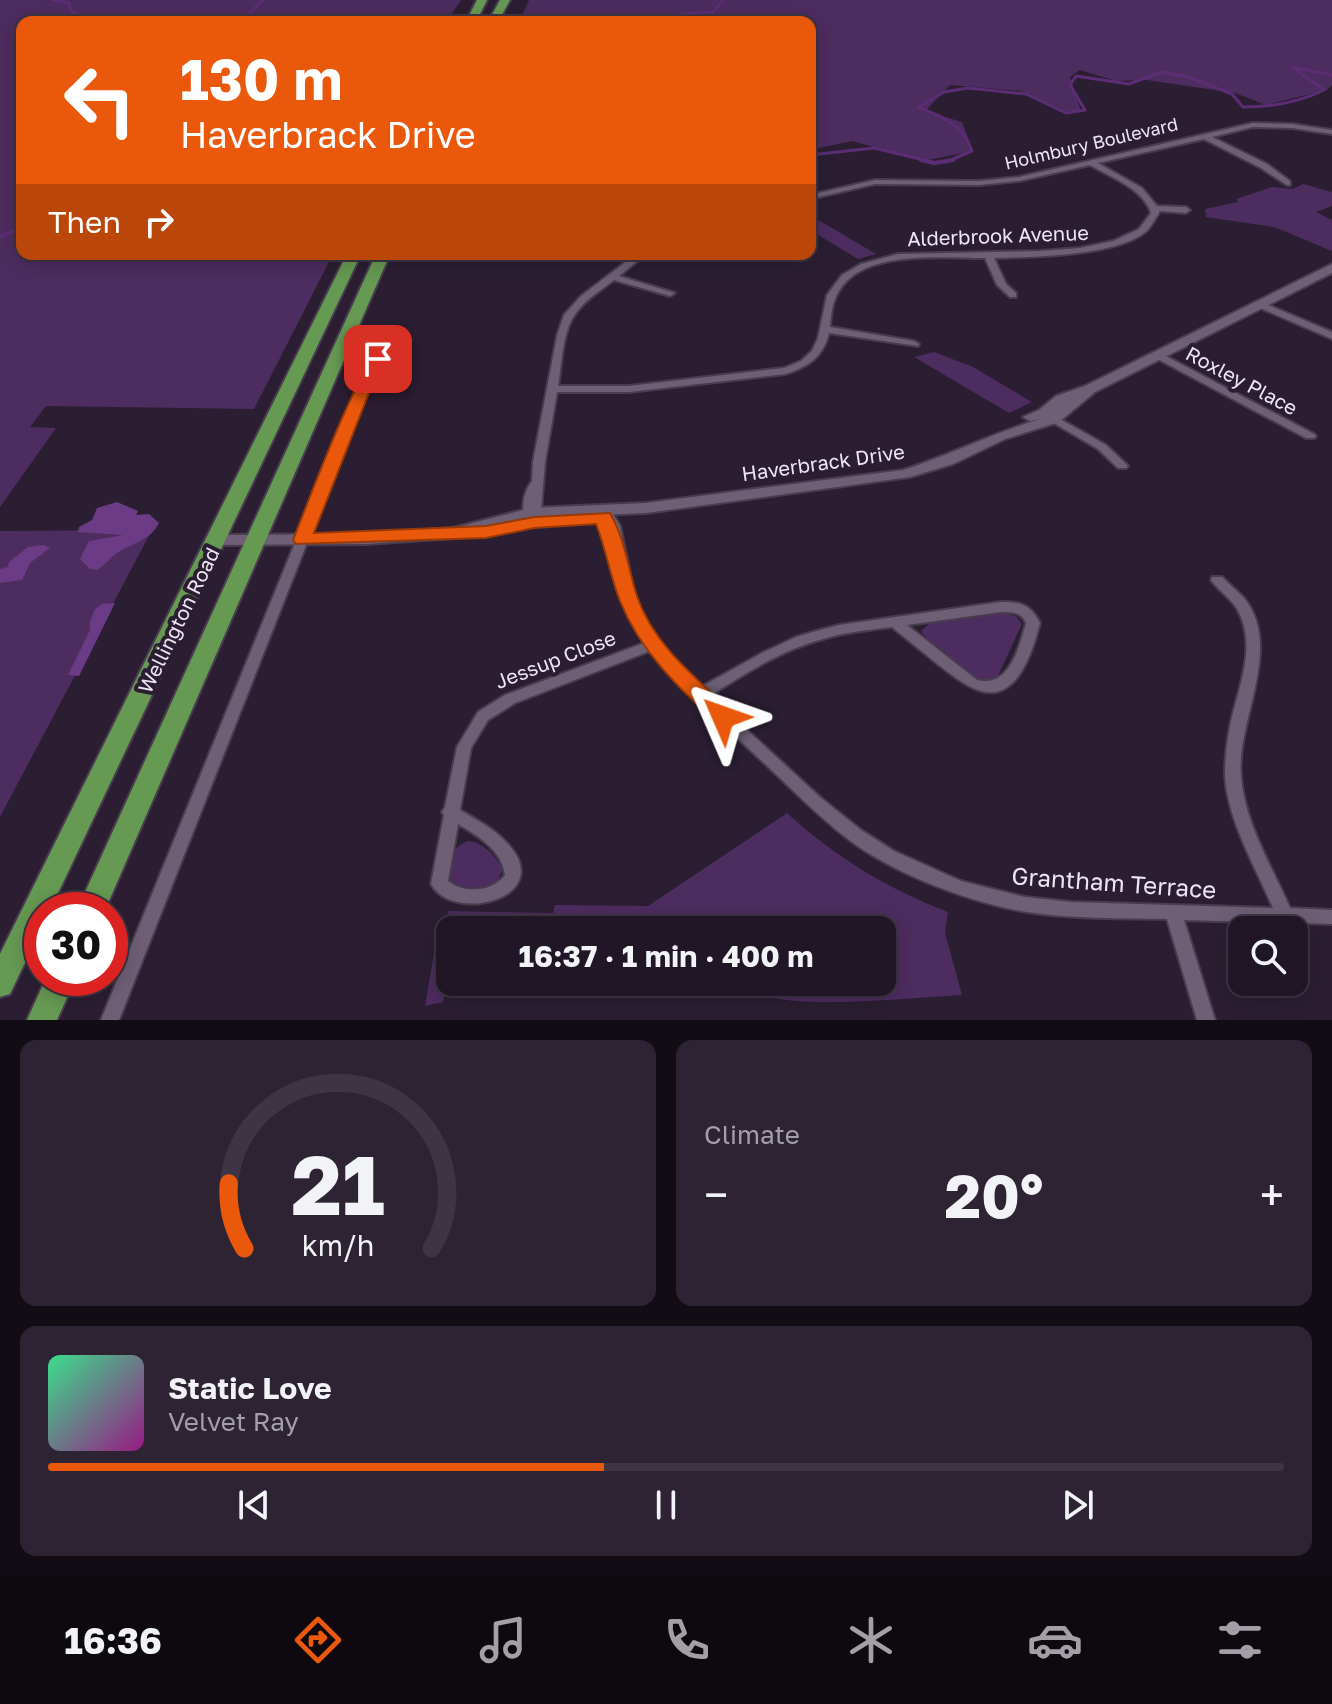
<!DOCTYPE html>
<meta charset="utf-8">
<style>
:root{--surface:#201626;--page:#2d2332;--text:#f1f3f6;--muted:#a29fa7;--line:#3d3543;--accent:#ea580c}
body{margin:0;font-family:"Golos Text",sans-serif;background:var(--page);color:var(--text);height:100vh;display:flex;flex-direction:column;font-size:30px;white-space:nowrap}
*{box-sizing:border-box;margin:0}
p{font-size:26px;color:var(--muted)}
.icon{flex:none;width:44px;height:44px;fill:none;stroke:currentColor;stroke-width:2;stroke-linecap:round;stroke-linejoin:round}
.map{position:relative;height:1020px;overflow:hidden}
.panel{display:flex;flex-direction:column;gap:20px;padding:20px;background:#120c15;flex:1}
.panel>*{flex:none}
.banner{position:absolute;left:16px;top:16px;width:800px;height:244px;border-radius:16px;box-shadow:0 4px 20px #0003,0 0 0 2px var(--line);background:#ea580c;color:#fff;overflow:hidden}
.fabs{position:absolute;left:1228px;top:916px;display:grid;gap:16px}
.fabs a{display:grid;place-items:center;width:80px;height:80px;border-radius:16px;background:var(--surface);box-shadow:0 4px 20px #0003,0 0 0 2px var(--line);font-size:40px}
.speed{position:absolute;left:24px;top:892px;display:flex;gap:16px;font-size:40px;font-weight:700;text-align:center}
.speed>*{display:grid;place-content:center;width:104px;height:104px;border-radius:50%;background:var(--surface);box-shadow:0 4px 20px #0003,0 0 0 2px var(--line);line-height:1}
.speed .limit{border:12px solid #d22;background:#fff;color:#111}
.pin{position:absolute;display:grid;place-items:center;width:68px;height:68px;color:#fff;margin:-34px;border-radius:16px;box-shadow:0 4px 12px #0006}
.me{position:absolute;width:88px;margin:-44px;rotate:313deg;stroke-linejoin:round;filter:drop-shadow(0 0 6px #0008)}
.turn{display:flex;align-items:center;gap:28px;height:168px;padding:0 32px;font-size:36px}
.turn .icon{width:104px;height:104px;stroke-width:2.5}
.turn b{display:block;font-size:56px;line-height:68px}
.then{display:flex;align-items:center;height:76px;padding:0 32px;background:#0003;gap:16px;font-size:30px}
.big{font-size:60px;font-weight:700;line-height:1.1}
.panel .widget{flex:1;display:flex;flex-direction:column;justify-content:center;gap:12px;min-width:0;padding:0 28px;border-radius:16px;background:var(--page)}
.panel .dial{align-items:center;gap:0}
.dial svg{height:208px;overflow:visible;fill:none;stroke:var(--line);stroke-width:7;stroke-linecap:round;text-anchor:middle}
.dial text{fill:var(--text);stroke:none}
.song{display:flex;align-items:center;gap:24px}
.cover{width:96px;height:96px;border-radius:12px;background:linear-gradient(135deg,hsl(150 70% 55%),hsl(310 70% 35%))}
.played{height:8px;border-radius:4px;background:linear-gradient(90deg,var(--accent) 45%,var(--line) 45%)}
.keys{display:flex;justify-content:space-around;direction:ltr}
.heat{display:flex;justify-content:space-between;align-items:center;font-size:44px;direction:ltr}
.panel .tiles{flex:1;display:grid;gap:20px;grid-template-columns:1fr 1fr}
.widget:last-child{grid-column:span 2}
.trip{position:absolute;left:436px;top:916px;width:460px;height:80px;border-radius:16px;background:var(--surface);box-shadow:0 4px 20px #0003,0 0 0 2px var(--line);font-weight:700;line-height:80px;text-align:center}
.dock{display:flex;height:128px;justify-content:space-around;align-items:center;background:#0d090f;color:var(--muted)}
.dock .icon{width:56px;height:56px}
.dock .selected{color:var(--accent)}
.dock b{font-size:36px;color:var(--text)}
.map>svg:first-child{display:block}
</style>
<div class="map">
<svg width="1332" height="1020" viewBox="0 0 1332 1020">
<rect width="100%" height="100%" fill="#2b1e32"/>
<path fill="#4d2c5f" d="M0,0H461L446,22H22V254H333L254,409L46,406L30,427L56,428L0,507Z
M529,0H1332V85L1327,90L1266,105L1235,93L1147,80L1116,81L1080,70L1070,77L1081,111H1063L1021,91L950,85L925,111L962,122L973,151L923,161L852,141L810,150V22H519Z
M1303,184L1332,192V206L1316,212L1332,220V251L1274,227L1206,217L1205,209L1238,202L1236,199L1272,187L1293,189Z
M810,215L876,254L858,259L810,230Z
M934,352L973,367L1032,402L1009,413L914,357Z
M152,530L0,817V531Z
M1003,613L1016,616L1022,624L996,680C994,681 986,682 983,681C970,678 927,642 921,631L930,623Z
M787,813C835,857 888,889 948,912L945,933L962,995C919,997 800,1010 765,995C758,992 751,986 744,982H882V930H657L647,924L459,918L457,930H450V965L443,1002L425,1006L439,923H446L448,911L553,913L555,905L648,906Z
M469,841C484,843 497,857 503,870L496,883C483,890 462,889 450,881C447,863 451,846 469,841Z"/>
<path fill="#6b3c85" d="M117,502L138,511L136,515L149,514L159,523C150,541 132,543 117,553C110,558 105,565 97,570L90,569L80,559L89,541L123,535L78,532L79,527L92,520L97,508Z
M43,545L50,548L30,563L22,580L0,583V569L8,567L9,562L28,547Z
M115,603L79,676L68,675L90,630V621L95,609L102,604Z"/>
<g fill="none" stroke-linecap="round" stroke-linejoin="round">
<path stroke="#5c2d74" stroke-width="3" d="M53,0L69,3L71,10L80,16L77,22
M241,22L263,0
M659,22L682,14L713,12L723,0
M810,155L874,148L932,162
M946,162L972,151C963,124 943,117 918,107L944,92L968,88L1026,94L1066,113L1085,110L1070,85L1076,76L1129,84L1161,72L1188,77L1232,94L1243,107C1272,107 1298,103 1324,90L1292,67L1332,75"/>
<path stroke="#5c2d74" stroke-width="4" d="M921,160L934,163L953,160
M0,237L22,228"/>
<g stroke="#483d4e" stroke-width="4">
<path id="minor" d="M1253,123L1292,124L1332,130V134L1292,128L1253,127L1212,137L1267,164L1290,181V185H1287L1261,168L1204,139L1098,163L1142,188L1157,206L1186,207L1190,210L1186,213L1159,211V213C1155,219 1150,229 1144,233C1114,256 1032,257 994,258L1006,284L1016,293V297H1010L997,285L985,258C944,258 863,249 839,291C832,302 831,315 830,327L914,341L919,344L918,346L829,333C823,357 808,367 785,374L629,392H557L545,462L540,523L534,527C518,517 522,494 532,481L533,462L557,336L564,315L581,296L636,254H646L619,276L675,293L670,296L614,280C601,290 586,299 576,313C562,331 562,364 558,386H629L784,368L801,361L812,351L818,338L827,295L842,275L861,264L898,254L1040,251L1080,248L1113,241L1139,229L1151,213C1143,188 1110,177 1090,165L1019,181L979,185L875,184L810,199V195L875,180L979,181L1019,177Z
M1261,302L1332,332V339L1258,307L1256,305Z
M383,352L388,355L379,365L366,393L119,1020H101L356,393C363,377 368,360 383,352Z
M1158,352L1314,434L1316,436L1314,438H1306L1154,357V353Z
M1046,411L1106,445L1126,464L1128,466L1126,468H1118L1098,449L1042,416L1041,414L1042,412Z
M605,506L609,507L620,526L635,598L657,642L701,687L762,653L796,637L820,630L839,625L1001,602C1021,602 1030,604 1040,623C1035,641 1030,659 1019,675C993,712 960,681 935,662C921,650 906,639 892,627C869,630 845,632 823,639C782,650 745,673 710,696L821,798L861,830L894,851L961,881L1025,897L1071,902L1273,908C1256,868 1227,819 1225,775C1225,758 1227,742 1230,726C1238,687 1259,645 1236,607C1229,597 1218,590 1211,580L1212,577H1222C1229,584 1237,591 1244,598C1284,648 1236,720 1241,776C1244,822 1272,867 1290,908L1332,910V924L1184,920L1215,1020H1197L1167,919C1120,918 1073,919 1027,912C971,903 894,874 848,839C818,816 791,788 763,762C724,726 686,689 650,651L515,703L488,720L471,748L460,810C477,820 494,829 507,843C558,897 454,925 431,884L444,815L442,812L445,807L457,747L478,712L505,695L644,643L621,598L613,551C603,542 596,523 599,510ZM1001,612C1013,612 1021,612 1026,623C1019,647 1010,688 977,680L907,625ZM458,824C478,836 502,850 505,875C493,892 464,894 448,881Z"/>
</g>
<g stroke="#483d4e" stroke-width="4">
<path id="tertiary" d="M1332,264V273L1095,392L1059,422L1005,439L953,464L910,477L646,513L531,518L475,533L467,537L367,544L217,545L209,540L217,535L367,534L453,528L531,508L646,503L903,470C950,455 993,433 1040,419L1030,421L1023,417L1039,410L1056,396L1085,386Z"/>
</g>
<g stroke="#483d4e" stroke-width="4">
<path id="trunk" d="M477,0H487L476,22H466Z
M500,0H510L498,22H488Z
M347,254H361L50,910H42V927L10,994L0,997V954Z
M376,254H390L105,910H77Z
M46,978H76L57,1020H27Z"/>
</g>
<use href="#minor" fill="#6e5f77" fill-rule="evenodd"/>
<use href="#tertiary" fill="#6e5f77" fill-rule="evenodd"/>
<use href="#trunk" fill="#669a53" fill-rule="evenodd"/>
</g>
<path fill="#ea580c" stroke="#983908" stroke-width="2" d="M378,355L386,359L369,393L314,533L486,526L534,517L610,513C625,539 628,568 637,596C653,644 695,677 731,711L734,717L731,722L723,725L715,722C677,686 640,651 620,601C610,576 606,549 596,524L534,528L486,538L296,544L293,540C304,513 360,361 378,355Z"/>
<g text-anchor="middle" dominant-baseline="central" stroke-width="8" stroke-linejoin="round" paint-order="stroke">
<g font-size="18" fill="#efe6f4" stroke="#2b1e32">
<text transform="translate(1091 143) rotate(-13)">Holmbury Boulevard</text>
</g>
<g font-size="20" fill="#efe6f4" stroke="#2b1e32">
<text transform="translate(998 235) rotate(-2)">Alderbrook Avenue</text>
<text transform="translate(1242 380) rotate(28)">Roxley Place</text>
<text transform="translate(823 462) rotate(-8)">Haverbrack Drive</text>
<text transform="translate(178 620) rotate(-64)">Wellington Road</text>
<text transform="translate(555 659) rotate(-21)">Jessup Close</text>
</g>
<g font-size="24" fill="#efe6f4" stroke="#2b1e32">
<text transform="translate(1114 882) rotate(4)">Grantham Terrace</text>
</g>
</g>
</svg>
<div class="fabs">
<a><svg class="icon" aria-label="search" viewBox="0 0 24 24"><circle cx="10" cy="10" r="6"/><path d="M15 15l6 6"/></svg></a>
</div>
<div class="speed"><div class="limit">30</div></div>
<div class="pin" style="left:378px;top:359px;background:#d93025"><svg class="icon" aria-label="arrive" viewBox="0 0 24 24"><path d="M6 21V4h12l-3 4 3 4H6"/></svg></div>
<svg class="me" style="left:723px;top:717px" viewBox="-20 -20 40 40"><path d="M0-17L14 15 0 8-14 15z" fill="#ea580c" stroke="#fff" stroke-width="4"/></svg>
<div class="trip">16:37 · 1 min · 400 m</div>
<div class="banner">
<div class="turn"><svg class="icon" aria-label="left" viewBox="0 0 24 24"><path d="M17 20v-9H6M10 6l-5 5 5 5"/></svg><div><b>130 m</b>Haverbrack Drive</div></div>
<div class="then">Then<svg class="icon" aria-label="right" viewBox="0 0 24 24"><path d="M7 20v-9h11M14 6l5 5-5 5"/></svg></div>
</div>
</div>
<section class="panel">
<div class="tiles">
<div class="widget dial"><svg viewBox="0 0 100 80">
<path d="M14 69A42 42 0 1 1 86 69"/>
<path d="M14 69A42 42 0 0 1 8 44" stroke="#ea580c"/>
<text x="50" y="56" font-size="32" font-weight="700">21</text>
<text x="50" y="72" font-size="11">km/h</text>
</svg></div>
<div class="widget"><p>Climate</p>
<div class="heat"><a>−</a><b class="big">20°</b><a>+</a></div>
</div>
<div class="widget">
<div class="song"><i class="cover"></i><div><b>Static Love</b><p>Velvet Ray</p></div></div>
<div class="played"></div>
<div class="keys"><svg class="icon" aria-label="previous" viewBox="0 0 24 24"><path d="M18 5L8 12l10 7zM5 5v14"/></svg><svg class="icon" aria-label="pause" viewBox="0 0 24 24"><path d="M8 5v14M16 5v14"/></svg><svg class="icon" aria-label="next" viewBox="0 0 24 24"><path d="M6 5l10 7-10 7zM19 5v14"/></svg></div>
</div>
</div>
</section>
<nav class="dock">
<b>16:36</b>
<svg class="icon selected" aria-label="directions" viewBox="0 0 24 24"><path d="M12 3l9 9-9 9-9-9zM9 14v-3h6M13 9l2 2-2 2"/></svg>
<svg class="icon" aria-label="music" viewBox="0 0 24 24"><path d="M9 18V5l10-2v13"/><circle cx="6" cy="18" r="3"/><circle cx="16" cy="16" r="3"/></svg>
<svg class="icon" aria-label="phone" viewBox="0 0 24 24"><path d="M5 4h4l2 5-3 2q2 4 5 5l2-3 5 2v4C11 20 4 13 5 4z"/></svg>
<svg class="icon" aria-label="climate" viewBox="0 0 24 24"><path d="M12 3v18M4 7l16 10M4 17L20 7"/></svg>
<svg class="icon" aria-label="car" viewBox="0 0 24 24"><path d="M5 17H2v-5l4-1 3-4h7l3 4 3 1v5h-3M9 17h6M6 11h13"/><circle cx="7" cy="17" r="2"/><circle cx="17" cy="17" r="2"/></svg>
<svg class="icon" aria-label="filters" viewBox="0 0 24 24"><path d="M4 7h16M4 17h16"/><circle cx="9" cy="7" r="2"/><circle cx="15" cy="17" r="2"/></svg>
</nav>
